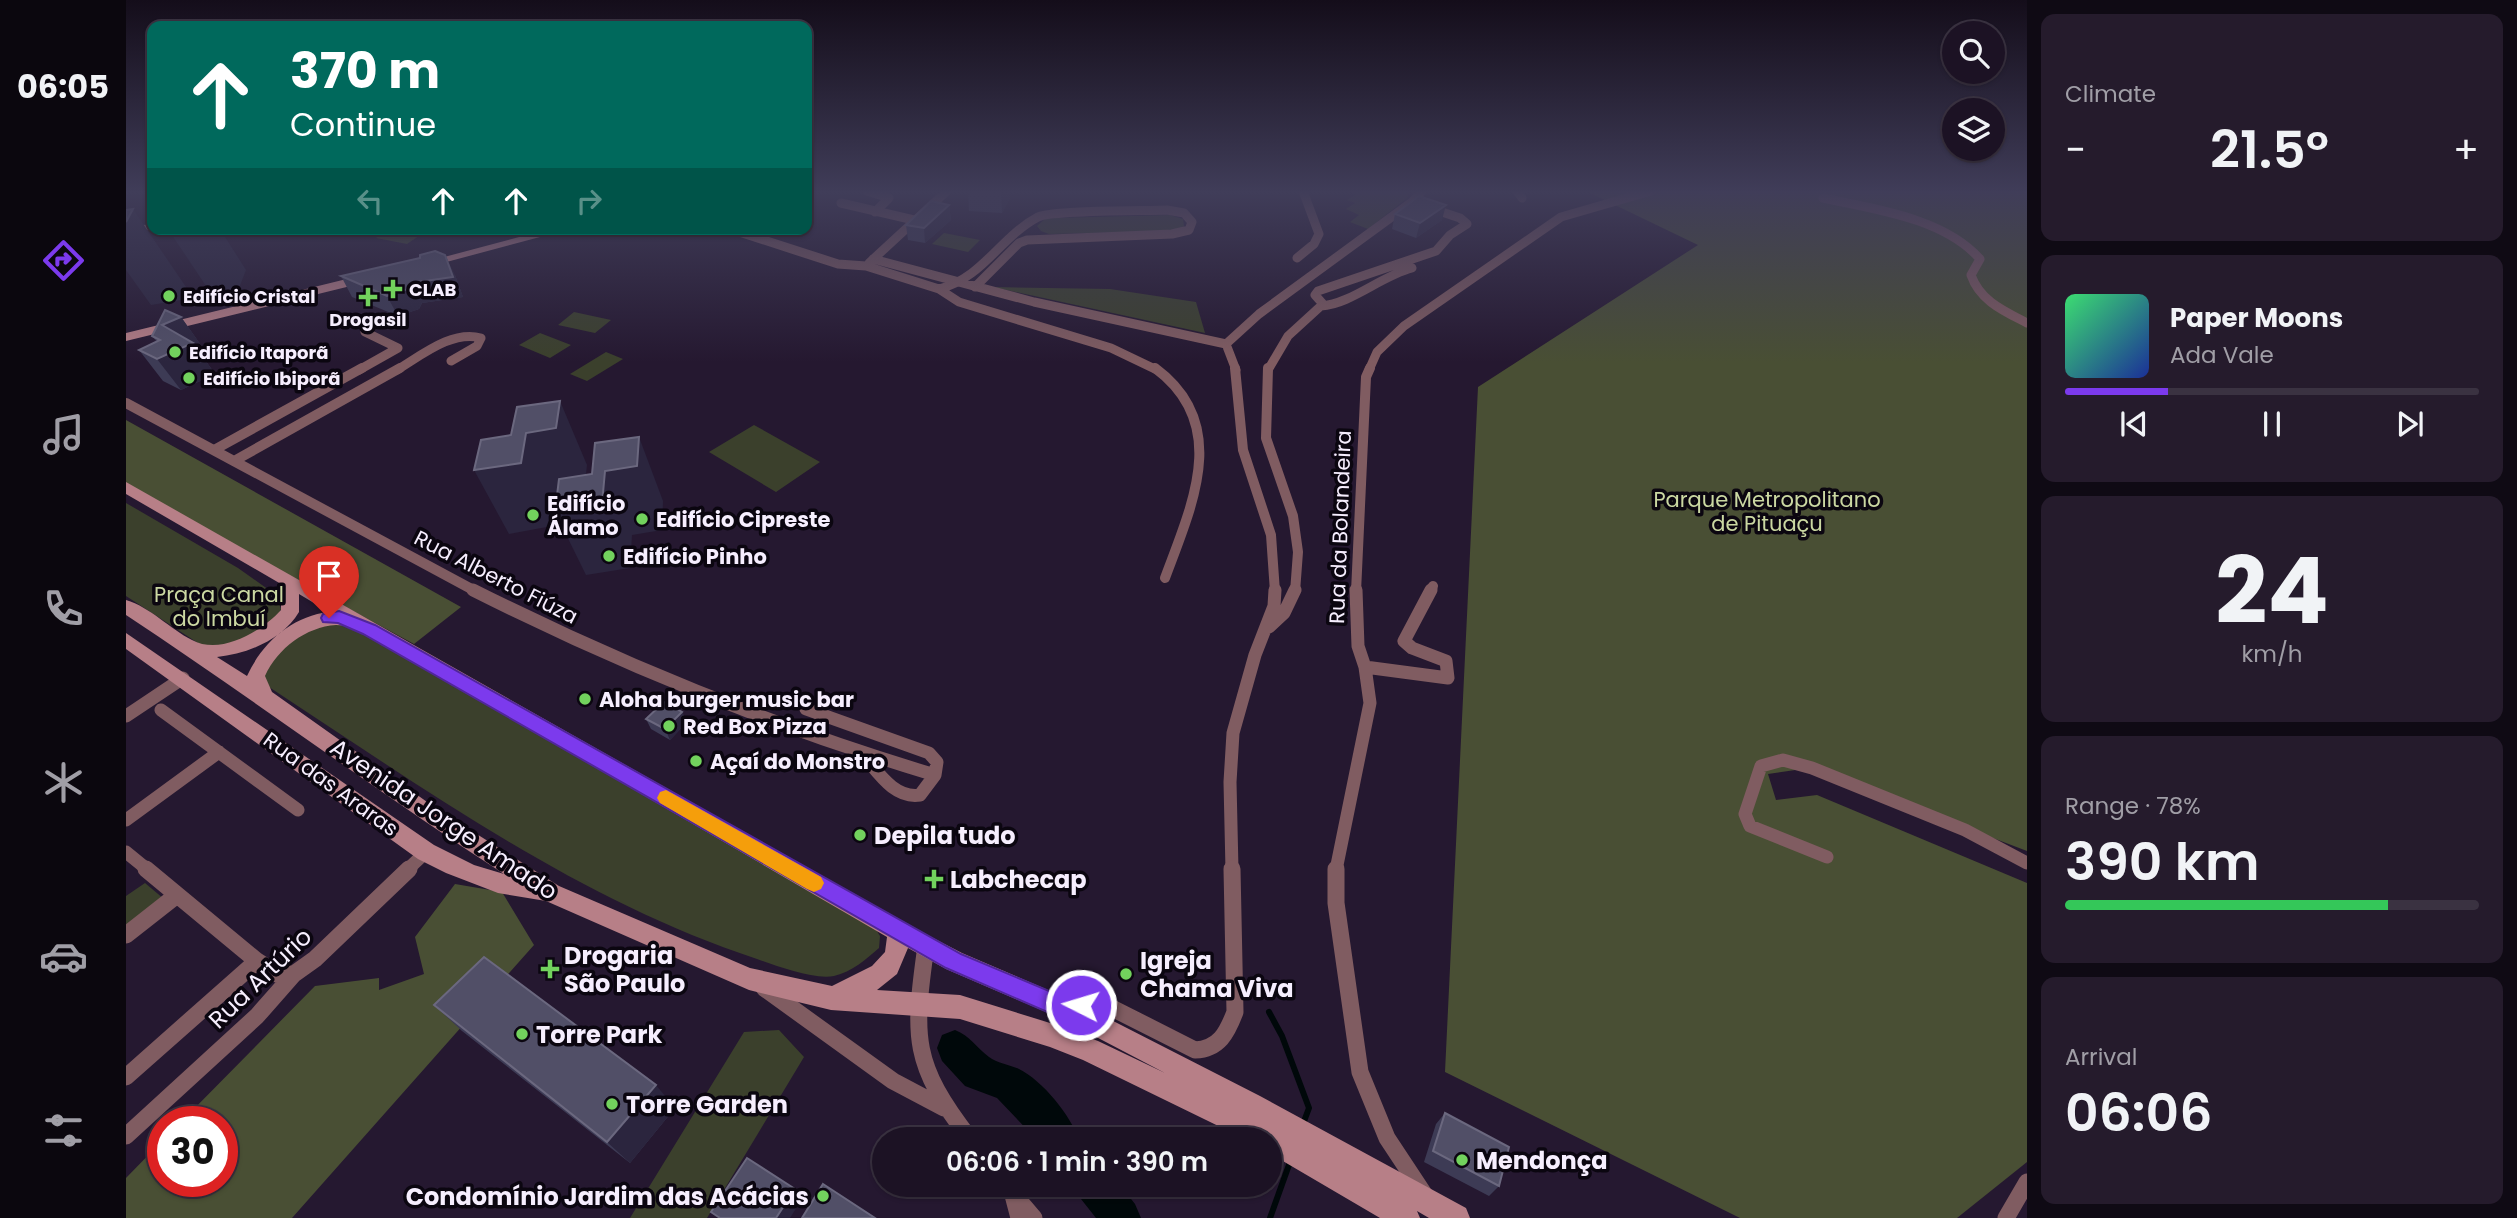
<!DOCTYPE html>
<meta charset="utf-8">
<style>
:root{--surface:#1c1224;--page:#251b2c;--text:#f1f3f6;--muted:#a09ea6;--line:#3a3241;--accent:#7c3aed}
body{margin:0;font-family:Poppins,sans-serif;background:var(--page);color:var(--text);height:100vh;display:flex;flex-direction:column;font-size:26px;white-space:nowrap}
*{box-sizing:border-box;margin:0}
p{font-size:23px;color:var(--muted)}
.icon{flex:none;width:38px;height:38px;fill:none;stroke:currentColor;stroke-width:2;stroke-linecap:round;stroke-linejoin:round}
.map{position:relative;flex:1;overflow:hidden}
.details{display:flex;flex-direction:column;gap:14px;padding:14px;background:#0f0a14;width:490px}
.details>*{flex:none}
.hud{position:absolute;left:21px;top:21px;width:665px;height:214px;border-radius:14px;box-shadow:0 2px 5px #0004,0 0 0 2px var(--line);background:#00695c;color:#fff;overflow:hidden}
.buttons{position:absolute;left:1816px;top:21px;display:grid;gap:14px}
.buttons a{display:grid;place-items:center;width:63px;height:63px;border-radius:50%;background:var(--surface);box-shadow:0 2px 5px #0004,0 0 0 2px var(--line);font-size:35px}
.speed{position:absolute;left:21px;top:1106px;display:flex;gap:14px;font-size:35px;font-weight:700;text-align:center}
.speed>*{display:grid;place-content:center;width:91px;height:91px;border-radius:50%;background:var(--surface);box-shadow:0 2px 5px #0004,0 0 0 2px var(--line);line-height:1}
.speed .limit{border:10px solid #d22;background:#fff;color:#111}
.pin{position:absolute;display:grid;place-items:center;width:60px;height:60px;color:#fff;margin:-72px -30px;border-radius:50% 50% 50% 0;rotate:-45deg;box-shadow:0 0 7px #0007}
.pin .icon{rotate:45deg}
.me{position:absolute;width:77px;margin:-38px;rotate:275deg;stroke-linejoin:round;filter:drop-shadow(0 0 5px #0008)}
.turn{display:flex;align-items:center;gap:24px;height:147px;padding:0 28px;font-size:32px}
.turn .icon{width:91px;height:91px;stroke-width:2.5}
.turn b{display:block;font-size:49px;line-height:60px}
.lanes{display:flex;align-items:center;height:66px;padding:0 28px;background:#0003;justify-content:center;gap:35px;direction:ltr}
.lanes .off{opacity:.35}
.big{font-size:52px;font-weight:600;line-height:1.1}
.details .widget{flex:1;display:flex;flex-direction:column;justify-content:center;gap:10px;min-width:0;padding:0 24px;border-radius:14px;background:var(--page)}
.details .dial{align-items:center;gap:0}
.dial b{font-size:91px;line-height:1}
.song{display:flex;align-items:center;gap:21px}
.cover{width:84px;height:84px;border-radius:10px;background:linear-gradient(135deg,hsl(140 70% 55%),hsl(230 70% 35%))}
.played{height:7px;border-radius:4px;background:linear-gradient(90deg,var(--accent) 25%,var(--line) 25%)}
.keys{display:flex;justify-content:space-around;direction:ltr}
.heat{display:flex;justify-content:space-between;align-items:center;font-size:38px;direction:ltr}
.charge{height:10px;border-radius:5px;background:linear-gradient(90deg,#34c759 78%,var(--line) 0)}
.trip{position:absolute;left:746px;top:1127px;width:410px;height:70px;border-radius:35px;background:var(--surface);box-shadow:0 2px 5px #0004,0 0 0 2px var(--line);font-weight:600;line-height:70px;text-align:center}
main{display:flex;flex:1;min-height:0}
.tabs{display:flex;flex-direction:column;width:126px;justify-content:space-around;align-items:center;background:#0b070e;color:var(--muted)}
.tabs .icon{width:49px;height:49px}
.tabs .selected{color:var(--accent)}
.tabs b{font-size:32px;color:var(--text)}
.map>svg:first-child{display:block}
</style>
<main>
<nav class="tabs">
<b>06:05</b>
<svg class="icon selected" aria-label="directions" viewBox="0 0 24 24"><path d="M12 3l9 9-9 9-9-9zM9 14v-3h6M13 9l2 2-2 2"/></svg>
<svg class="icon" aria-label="music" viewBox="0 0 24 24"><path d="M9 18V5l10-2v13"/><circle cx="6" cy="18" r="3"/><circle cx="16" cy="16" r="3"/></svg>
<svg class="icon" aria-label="phone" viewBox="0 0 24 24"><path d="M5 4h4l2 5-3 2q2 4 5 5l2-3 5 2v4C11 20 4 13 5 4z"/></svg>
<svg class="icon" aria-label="climate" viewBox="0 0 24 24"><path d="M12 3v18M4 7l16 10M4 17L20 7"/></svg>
<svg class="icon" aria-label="car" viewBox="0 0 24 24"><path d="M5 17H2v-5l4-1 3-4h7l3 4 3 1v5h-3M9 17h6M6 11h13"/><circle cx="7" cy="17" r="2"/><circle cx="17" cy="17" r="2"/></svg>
<svg class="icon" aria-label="filters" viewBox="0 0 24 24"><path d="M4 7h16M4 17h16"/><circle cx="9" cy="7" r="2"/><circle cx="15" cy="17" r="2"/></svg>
</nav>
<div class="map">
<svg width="1901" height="1218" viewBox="0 0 1901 1218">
<rect width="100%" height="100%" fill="#251830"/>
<path fill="#3b402c" d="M1224,191H1285L1280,199L1242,229L1224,222L1233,215L1220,209L1229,203L1221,200L1230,194Z
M1044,215L1057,219L1058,226L1049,231L923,234L915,231L911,226L919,219L928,218Z
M264,229H303L281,244L250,238Z
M818,233L854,240L842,252L806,244Z
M867,287L984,289L1070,302L1079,333Z
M448,312L485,320L469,333L432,325Z
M414,333L445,345L424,358L393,345Z
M480,352L497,359L461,381L444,374Z
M628,425L694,462L650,492L583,452Z
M0,503L112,568L150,595L155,609L152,616L118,643L78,647L0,596Z
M214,621L746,923L754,936L753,948C740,959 726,972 708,976C688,980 651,966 631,959C452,900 299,789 143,687L138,676C150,643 181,628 214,621Z
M19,883L38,899L0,929V896Z
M653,1030L678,1057L581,1218H504L618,1032Z"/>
<path fill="#494f34" d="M1460,191H1901V851L1683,768L1642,774L1650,800L1691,795L1901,883V1162L1831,1218H1614L1319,1072L1352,387L1572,245Z
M0,420L335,607L288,644L43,511L0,483Z
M329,884L376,892L408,945L166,1218H0V1178L37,1140V1181H96V1122H55L189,986L253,978V990L298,974L289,937Z"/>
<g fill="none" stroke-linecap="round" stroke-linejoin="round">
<path stroke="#00080a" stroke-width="6" d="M1143,1012L1156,1036L1183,1108L1177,1124
M1144,1218L1164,1162"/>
<path fill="#00080a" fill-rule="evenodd" d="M829,1030C844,1036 850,1047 863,1057C871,1063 884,1065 893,1069C917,1081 944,1115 953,1139H910L871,1098L839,1086L816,1061L811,1048L816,1035Z
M949,1185H994L1009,1204L1015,1218H970L955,1199Z"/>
<path stroke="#805c61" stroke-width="9" d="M741,191L763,198L749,212
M1391,191L1396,198
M1697,198C1748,209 1818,218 1854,259L1845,275C1854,301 1878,311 1901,323
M715,203L788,220
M604,229L712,264L740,266L813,289L833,302L985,348L1031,370
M1171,258L1188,244L1193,234L1177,191
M747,259L908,302L1100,344
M743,263L821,191
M813,289C857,278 874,237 912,217C926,210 1018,211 1041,210L1058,213L1066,222L1063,230L1046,234L901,240L893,243L849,287
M1195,306C1225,304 1255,276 1286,268
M1100,344L1133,314L1286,202L1296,191
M1100,344L1110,370
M233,370L272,348L239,332
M271,370C296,355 326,330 355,338L351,346L325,361
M1142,370L1162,336L1197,304L1189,295L1192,291L1310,251L1324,235L1341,224L1334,218L1304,208
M1243,370L1251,352L1278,326L1435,217L1525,191"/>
<path stroke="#805c61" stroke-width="10" d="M1029,368C1105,424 1066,505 1039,578
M1109,368L1117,450L1145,535L1149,592
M1142,368L1140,438L1167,516L1172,552L1169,592
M0,403L351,592
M88,450L236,368
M108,461L274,368
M1230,592L1240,377L1244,368
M1304,592L1307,586"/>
<path stroke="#805c61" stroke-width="13" d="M347,590C496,665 649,727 809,775L794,795C768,799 752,772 737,755
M1143,627L1158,613L1169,590
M1239,667L1322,678L1320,661L1286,648L1278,641L1305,590
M680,709L803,753L811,762L809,775
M35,710L172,810
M0,716L57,678
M0,820L93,752
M0,852L22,870
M1701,857L1624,826L1619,814L1635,766L1657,760L1686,768L1839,830L1901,863
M281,870L300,852
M1106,870L1104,782L1107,733L1129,655L1148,606L1149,590
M1210,870L1244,703L1239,667L1232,646L1230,590"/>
<path stroke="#805c61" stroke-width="17" d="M20,869L131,961L151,974H168
M1210,869V903L1234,1072L1261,1138L1298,1194
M0,935L51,895
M800,946C787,1038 786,1064 844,1139
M638,988L767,1081L818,1108
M942,1010L965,1002L982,1006L1069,1050C1093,1049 1101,1033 1109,1012L1106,869
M0,1077L131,961
M0,1136L131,1016L168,974L189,959L283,869
M880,1185L908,1218
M887,1195L893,1218
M1880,1218L1901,1182"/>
<path fill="#b77f87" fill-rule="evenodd" d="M26,224V229H30L0,233V227Z
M423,229H444L298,268L292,264Z
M241,274L245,275V281L0,341V333Z
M0,482L780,924L836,953L950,1002L1134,1096L1340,1208L1344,1218H1303L1291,1211L1294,1218H1254L1143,1153V1139H1119L957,1060L924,1047L834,1019L705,1010L623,990L420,901L372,893L320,873L292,859L0,649V633L308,845L348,865L378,874C250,791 127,699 0,615V600C24,607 44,629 66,640C95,656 136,631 155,610V584L0,494ZM173,594L203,612C166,616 136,643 121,676L91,657C122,654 157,639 173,612ZM210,625L227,626L761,937L759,952L746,966L706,986L624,968L433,886L311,809L146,692L139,676C152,648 180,627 210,625ZM782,948L820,969L934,1018L1039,1073L972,1041L924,1023L834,995L751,990L771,974Z"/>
</g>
<path fill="#3d3b55" d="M842,191H884V198L876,213L843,211Z
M823,205L825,220L799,243L782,240L780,225Z
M1269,214L1316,220L1290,238L1266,229Z
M294,258L329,275L337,297L296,303L293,309L272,316L226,297L215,276Z
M55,317L77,348L72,350L89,374L55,390L37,381L13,350L31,342L26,336Z
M556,712L561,722L544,740L525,729L520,719Z
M308,1005L549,1108L504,1163L336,1031Z
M1319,1113L1373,1186L1363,1196L1298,1162L1310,1124Z"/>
<path fill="#2b253e" d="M875,191H884V198L876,213Z
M823,205L825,220L799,243L798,228Z
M1320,205L1316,220L1290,238L1294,223Z
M7,209L60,287L55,300L25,305L0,270V222Z
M42,229H94L120,270L113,288L84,292Z
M319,255L329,275L337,297L296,303L293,309L272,316L261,296L285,283Z
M55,317L77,348L72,350L89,374L55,390L31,359L36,325Z
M434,401L461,465L458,492L430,497L426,526L383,534L348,470L400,433Z
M513,437L537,501L536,530L506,535L504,568L460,575L429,512L479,471Z
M556,712L561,722L544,740L539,729Z
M530,1085L549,1108L504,1163L481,1142Z
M669,1189L676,1199L664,1218H650Z"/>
<path fill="#514f67" stroke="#6b687f" stroke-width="2" d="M1293,196L1320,205L1294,223L1269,214Z
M805,201L823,205L798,228L780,225Z
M7,209L0,222V210Z
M309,251L319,255L327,277L285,283L282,289L261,296L215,276L294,258V255Z
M39,310L55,317L36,325L67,343L31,359L13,350L34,340L26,336Z
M434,401L430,428L400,433L395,463L348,470L355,440L385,435L391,407Z
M513,437L511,466L479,471L476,504L429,512L433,479L466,474L469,443Z
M538,702L556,712L539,729L520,719Z
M358,957L530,1085L481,1142L308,1005Z
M1319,1113L1383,1147L1373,1186L1307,1151Z
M621,1158L669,1189L650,1218H594L585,1212Z
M697,1184L749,1218H676Z"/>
<linearGradient id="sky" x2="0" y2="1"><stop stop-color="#140d1a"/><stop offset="0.53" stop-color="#403d59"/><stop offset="1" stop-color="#403d59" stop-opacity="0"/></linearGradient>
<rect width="1901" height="362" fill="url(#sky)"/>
<path fill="#7c3aed" stroke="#51269a" stroke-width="2" d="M213,611L249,625L835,954L942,999L955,994L963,997L966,1005L963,1012L942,1021L820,968L237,634L212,623L197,622L195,618L197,614Z"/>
<path fill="#f59e0b" d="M540,790L695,877L698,883L695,889L688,892L681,889L534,803L531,798L534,792Z"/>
<g fill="#72d25d" stroke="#0b0610" stroke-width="2.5">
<path d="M263.5 278.5h7v7h7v7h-7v7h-7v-7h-7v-7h7z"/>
<circle cx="43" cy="296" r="7"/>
<path d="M238.5 286.5h7v7h7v7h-7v7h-7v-7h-7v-7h7z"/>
<circle cx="49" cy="352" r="7"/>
<circle cx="63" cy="378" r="7"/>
<circle cx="407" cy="515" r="7"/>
<circle cx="516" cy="519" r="7"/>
<circle cx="483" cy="556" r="7"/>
<circle cx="459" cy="699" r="7"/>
<circle cx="543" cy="726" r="7"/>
<circle cx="570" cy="761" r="7"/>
<circle cx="734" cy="835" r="7"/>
<path d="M804.5 868.5h7v7h7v7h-7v7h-7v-7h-7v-7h7z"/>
<path d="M420.5 958.5h7v7h7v7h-7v7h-7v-7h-7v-7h7z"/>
<circle cx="1000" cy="974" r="7"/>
<circle cx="396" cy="1034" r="7"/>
<circle cx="486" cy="1104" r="7"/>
<circle cx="1336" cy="1160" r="7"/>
<circle cx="697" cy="1196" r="7"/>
</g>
<g text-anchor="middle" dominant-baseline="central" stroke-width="7" stroke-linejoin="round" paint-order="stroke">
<g font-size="18" font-weight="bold" fill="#f6eefe" stroke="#0b0610" text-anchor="start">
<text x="283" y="289">CLAB</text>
<text x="57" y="296">Edifício Cristal</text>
<text x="242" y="319" text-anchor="middle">Drogasil</text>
<text x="63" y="352">Edifício Itaporã</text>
<text x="77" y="378">Edifício Ibiporã</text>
</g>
<g font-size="21" fill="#cbd8a2" stroke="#0b0610">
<text x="1641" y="499">Parque Metropolitano<tspan x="1641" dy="24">de Pituaçu</tspan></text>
<text x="93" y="594">Praça Canal<tspan x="93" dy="24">do Imbuí</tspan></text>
</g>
<g font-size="21" font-weight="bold" fill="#f6eefe" stroke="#0b0610" text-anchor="start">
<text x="421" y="503">Edifício<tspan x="421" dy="24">Álamo</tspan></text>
<text x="530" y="519">Edifício Cipreste</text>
<text x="497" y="556">Edifício Pinho</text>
<text x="473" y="699">Aloha burger music bar</text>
<text x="557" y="726">Red Box Pizza</text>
<text x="584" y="761">Açaí do Monstro</text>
</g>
<g font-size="21" fill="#f6eefe" stroke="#0b0610">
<text transform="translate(1214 527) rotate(-88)">Rua da Bolandeira</text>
<text transform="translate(370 577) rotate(27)">Rua Alberto Fiúza</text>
<text transform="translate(205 784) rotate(36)">Rua das Araras</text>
</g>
<g font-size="24" fill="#f6eefe" stroke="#0b0610">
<text transform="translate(318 819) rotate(34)">Avenida Jorge Amado</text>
<text transform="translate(134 978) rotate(-44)">Rua Artúrio</text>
</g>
<g font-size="24" font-weight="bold" fill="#f6eefe" stroke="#0b0610" text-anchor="start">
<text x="748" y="835">Depila tudo</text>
<text x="824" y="879">Labchecap</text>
<text x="438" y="955">Drogaria<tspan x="438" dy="28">São Paulo</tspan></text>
<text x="1014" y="960">Igreja<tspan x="1014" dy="28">Chama Viva</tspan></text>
<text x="410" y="1034">Torre Park</text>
<text x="500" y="1104">Torre Garden</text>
<text x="1350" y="1160">Mendonça</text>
<text x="683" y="1196" text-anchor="end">Condomínio Jardim das Acácias</text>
</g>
</g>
</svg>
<div class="buttons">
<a><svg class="icon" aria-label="search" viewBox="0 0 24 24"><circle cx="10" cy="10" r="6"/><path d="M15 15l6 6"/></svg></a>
<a><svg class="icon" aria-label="layers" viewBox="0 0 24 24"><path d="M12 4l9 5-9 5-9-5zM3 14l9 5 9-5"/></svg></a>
</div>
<div class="speed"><div class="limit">30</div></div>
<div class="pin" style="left:203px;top:618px;background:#d93025"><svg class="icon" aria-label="arrive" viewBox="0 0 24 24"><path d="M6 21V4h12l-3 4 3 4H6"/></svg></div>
<svg class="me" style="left:955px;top:1005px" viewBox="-20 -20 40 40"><circle r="17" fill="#7c3aed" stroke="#fff" stroke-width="3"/><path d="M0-11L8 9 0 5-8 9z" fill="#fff"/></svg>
<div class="trip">06:06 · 1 min · 390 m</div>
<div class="hud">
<div class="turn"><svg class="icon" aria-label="ahead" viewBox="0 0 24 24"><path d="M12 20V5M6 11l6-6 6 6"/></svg><div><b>370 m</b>Continue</div></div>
<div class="lanes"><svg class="icon off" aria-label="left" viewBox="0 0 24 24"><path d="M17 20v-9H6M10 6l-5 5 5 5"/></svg><svg class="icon" aria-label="ahead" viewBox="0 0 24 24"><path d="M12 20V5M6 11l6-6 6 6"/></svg><svg class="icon" aria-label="ahead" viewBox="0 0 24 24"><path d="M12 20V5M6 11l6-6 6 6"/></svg><svg class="icon off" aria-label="right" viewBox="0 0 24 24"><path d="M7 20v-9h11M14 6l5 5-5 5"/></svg></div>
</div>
</div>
<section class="details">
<div class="widget"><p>Climate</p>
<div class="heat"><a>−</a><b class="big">21.5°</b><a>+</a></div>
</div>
<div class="widget">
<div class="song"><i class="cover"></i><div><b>Paper Moons</b><p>Ada Vale</p></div></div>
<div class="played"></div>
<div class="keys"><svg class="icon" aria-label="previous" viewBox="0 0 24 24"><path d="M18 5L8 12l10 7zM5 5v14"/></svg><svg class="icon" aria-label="pause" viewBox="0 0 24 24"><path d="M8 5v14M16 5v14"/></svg><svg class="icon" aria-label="next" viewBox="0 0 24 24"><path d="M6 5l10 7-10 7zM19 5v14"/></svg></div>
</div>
<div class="widget dial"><b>24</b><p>km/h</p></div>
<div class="widget"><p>Range · 78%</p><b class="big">390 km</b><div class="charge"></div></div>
<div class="widget"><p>Arrival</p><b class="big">06:06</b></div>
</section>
</main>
